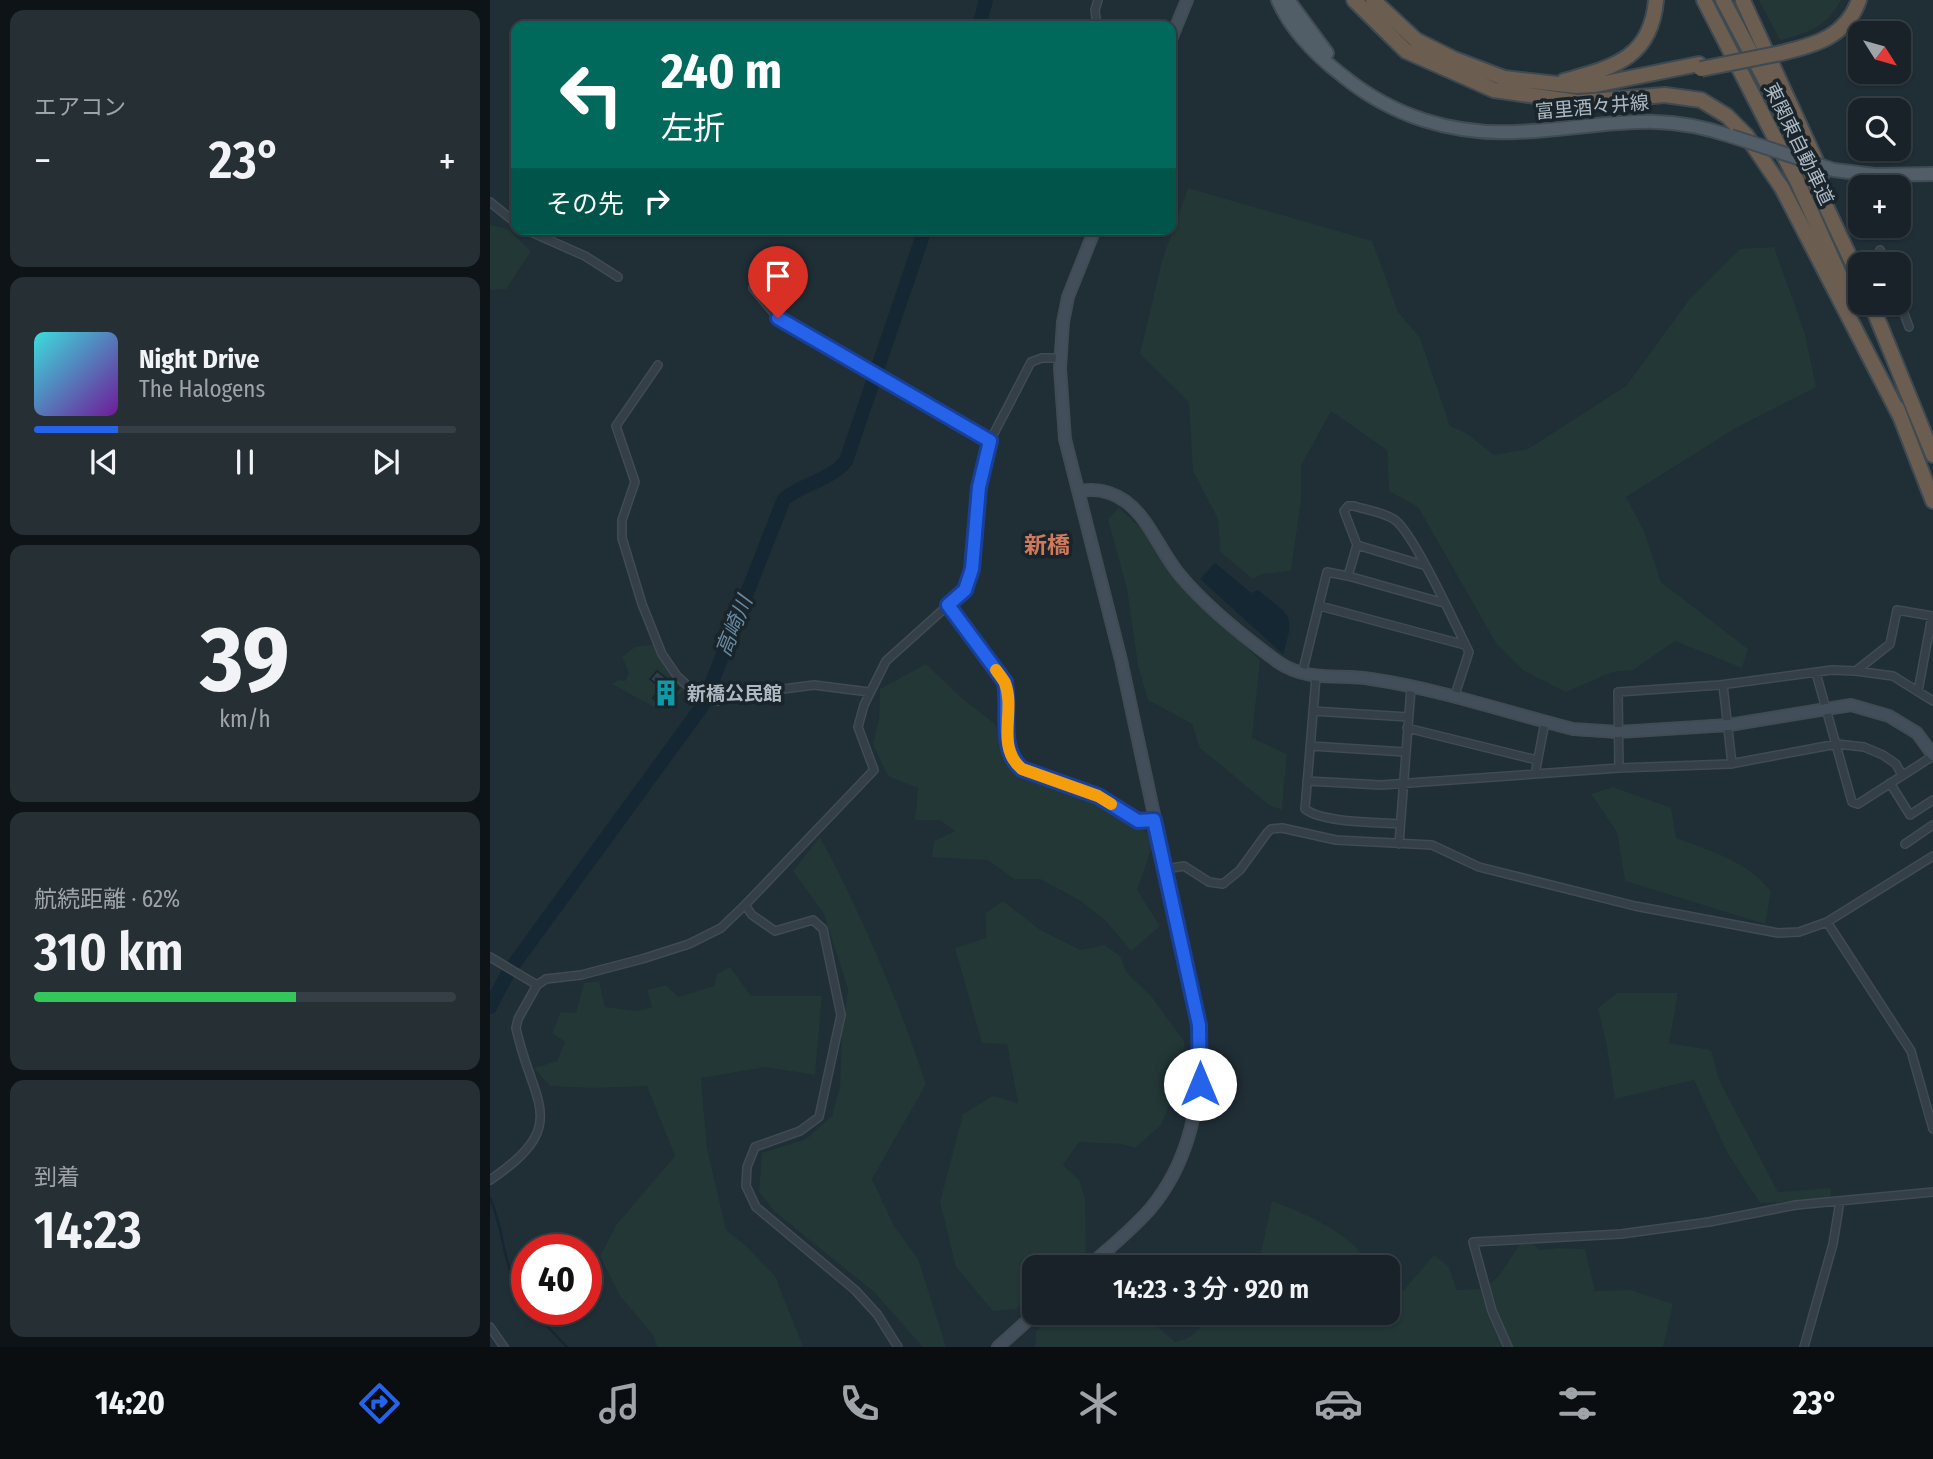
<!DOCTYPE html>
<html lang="ja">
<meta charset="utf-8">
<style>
:root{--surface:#182228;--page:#252f34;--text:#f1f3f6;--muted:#9fa4a8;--line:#363f45;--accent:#2563eb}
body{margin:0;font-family:"Fira Sans Condensed","Noto Sans JP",sans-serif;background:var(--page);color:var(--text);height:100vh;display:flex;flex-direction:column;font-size:26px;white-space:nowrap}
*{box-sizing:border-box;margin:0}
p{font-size:23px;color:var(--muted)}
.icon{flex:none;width:38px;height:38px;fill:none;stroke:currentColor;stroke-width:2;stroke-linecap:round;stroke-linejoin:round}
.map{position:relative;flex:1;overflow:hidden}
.side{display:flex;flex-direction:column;gap:10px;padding:10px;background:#0d1316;width:490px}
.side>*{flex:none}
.banner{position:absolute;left:21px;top:21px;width:665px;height:214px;border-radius:14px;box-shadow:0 2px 5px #0004,0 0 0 2px var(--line);background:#00695c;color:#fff;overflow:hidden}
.needle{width:46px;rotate:127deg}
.fabs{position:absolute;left:1358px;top:21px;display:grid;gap:14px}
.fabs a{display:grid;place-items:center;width:63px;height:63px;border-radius:14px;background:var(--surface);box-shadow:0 2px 5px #0004,0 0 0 2px var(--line);font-size:35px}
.speed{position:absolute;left:21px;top:1234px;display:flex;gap:14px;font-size:35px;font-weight:700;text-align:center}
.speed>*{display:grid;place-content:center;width:91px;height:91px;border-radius:50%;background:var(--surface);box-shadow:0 2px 5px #0004,0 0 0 2px var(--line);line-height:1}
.speed .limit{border:10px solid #d22;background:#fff;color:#111}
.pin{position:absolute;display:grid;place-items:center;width:60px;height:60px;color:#fff;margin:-72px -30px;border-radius:50% 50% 50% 0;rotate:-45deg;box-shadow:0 0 7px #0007}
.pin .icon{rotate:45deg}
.me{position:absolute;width:77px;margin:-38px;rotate:0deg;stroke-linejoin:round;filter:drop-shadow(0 0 5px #0008)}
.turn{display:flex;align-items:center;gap:24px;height:147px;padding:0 35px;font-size:32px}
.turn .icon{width:91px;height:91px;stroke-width:2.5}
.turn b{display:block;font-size:49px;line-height:60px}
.then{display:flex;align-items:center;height:66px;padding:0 35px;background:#0003;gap:14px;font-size:26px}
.big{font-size:52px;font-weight:600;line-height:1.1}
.side .card{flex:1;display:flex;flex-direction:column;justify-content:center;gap:10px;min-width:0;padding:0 24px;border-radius:14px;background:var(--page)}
.side .dial{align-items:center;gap:0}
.dial b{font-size:91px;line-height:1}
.song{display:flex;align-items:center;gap:21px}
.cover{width:84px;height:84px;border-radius:10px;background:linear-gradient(135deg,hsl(180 70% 55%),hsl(280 70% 35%))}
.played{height:7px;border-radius:4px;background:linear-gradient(90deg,var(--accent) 20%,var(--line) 20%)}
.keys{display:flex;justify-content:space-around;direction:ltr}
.heat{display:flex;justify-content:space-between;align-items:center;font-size:38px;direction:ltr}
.charge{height:10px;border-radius:5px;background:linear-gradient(90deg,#34c759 62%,var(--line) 0)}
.trip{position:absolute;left:532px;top:1255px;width:378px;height:70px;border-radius:14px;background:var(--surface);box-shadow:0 2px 5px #0004,0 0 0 2px var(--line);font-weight:600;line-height:70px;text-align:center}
.dock{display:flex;height:112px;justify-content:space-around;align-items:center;background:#0a0e10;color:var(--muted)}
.dock .icon{width:49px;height:49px}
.dock .current{color:var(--accent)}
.dock b{font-size:32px;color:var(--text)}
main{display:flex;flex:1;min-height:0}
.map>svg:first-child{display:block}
</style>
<main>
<section class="side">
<div class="card"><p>エアコン</p>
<div class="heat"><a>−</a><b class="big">23°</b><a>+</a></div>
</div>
<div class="card">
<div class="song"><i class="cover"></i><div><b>Night Drive</b><p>The Halogens</p></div></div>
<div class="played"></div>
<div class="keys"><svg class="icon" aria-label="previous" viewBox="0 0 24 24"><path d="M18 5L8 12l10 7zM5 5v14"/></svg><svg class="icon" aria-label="pause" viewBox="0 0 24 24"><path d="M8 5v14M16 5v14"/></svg><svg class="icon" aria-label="next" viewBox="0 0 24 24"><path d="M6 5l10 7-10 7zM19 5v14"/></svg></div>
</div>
<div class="card dial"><b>39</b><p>km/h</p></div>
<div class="card"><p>航続距離 · 62%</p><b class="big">310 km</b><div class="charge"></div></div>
<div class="card"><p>到着</p><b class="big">14:23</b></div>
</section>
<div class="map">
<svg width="1443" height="1347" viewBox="0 0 1443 1347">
<rect width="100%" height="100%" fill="#202e36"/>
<path fill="#223736" d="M1269,0H1351C1337,27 1318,33 1290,40Z
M698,188L882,241L908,312L930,338L960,426L976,433L1004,455L1038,449L1136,386L1199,300L1250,249L1284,247L1315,334L1326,387L1244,429L1136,497L1154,531L1171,582L1258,649L1252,668L1185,641L1143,670L1122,672L1076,692L1034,671L1006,643L928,507L899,491L897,450L841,411L811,466V500L801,571L772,574L763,579L730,552L728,519L703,471L699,402L650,354L672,261Z
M0,225L18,229L41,251L16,289L0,290Z
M629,508L650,527L697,592L770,660L762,738L797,754L792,810L779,805L710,748L702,724L658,700L648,666L637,589L618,519Z
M166,644L197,687L175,708L164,707L122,684L128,680L135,681L139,673L132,657L145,647Z
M436,664L474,700L504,723L527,777L615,806L661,835L662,847L647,890L670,926L641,951L616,921L589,900L550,879H524L498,860L442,857L444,841L465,831L450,820H425L428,788L398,776L383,745L389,718L390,689Z
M1123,787L1181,808L1186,838C1221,851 1257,861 1281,891L1275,924L1135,881L1127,832L1101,794Z
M330,837C373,917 407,998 436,1084L382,1179L404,1226L428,1259L456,1347H433L384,1292L285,1212L269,1192L272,1153L316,1139L342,1116L350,1087L352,1032L358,989L334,914L303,871Z
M513,901L549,929L591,950L615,945L630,956L636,972L661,996L694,1041L696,1066L671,1125L645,1148L631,1144L589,1142L573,1165L589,1180L595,1198L596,1257L583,1267H544V1295L526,1309L503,1311L466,1267L450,1202L473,1114L503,1096L528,1103L517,1044L492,1043L465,948L496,938V913Z
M240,967L261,996H332L325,1075L275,1067L211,1078L217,1148L236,1230L255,1245L285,1276L313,1347H167L163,1335L130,1296L110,1256L127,1224L185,1156L157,1086L102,1088L60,1086L44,1068L67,1061L75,1042L62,1033L71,1012L86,1013L94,983L109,981L115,1007L148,1011L162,1007L157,990L176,985L188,997L224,986L227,974Z
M1127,993H1188L1179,1043L1221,1050L1229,1080L1288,1192L1341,1188V1200L1270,1203L1238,1154L1204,1080L1125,1099L1116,1041L1108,1008Z
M782,1201C813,1213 866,1234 879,1267H768Z
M1035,1237L1050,1250L1069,1248L1095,1249L1105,1291L1140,1290L1183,1304L1173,1347H545L546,1331L566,1313H627L660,1320L685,1342C703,1338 712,1331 714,1313L898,1312V1302L914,1290L944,1255L958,1266L967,1290L991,1289L1008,1277Z"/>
<path fill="#152733" d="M725,563L761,593L768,590C800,617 806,612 793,654L710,579Z"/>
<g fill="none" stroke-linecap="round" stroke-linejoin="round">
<path stroke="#152733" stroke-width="2.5" d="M0,1198C16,1234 12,1272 37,1304
M41,1309L77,1347"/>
<path stroke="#152733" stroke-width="14" d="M489,26L496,0
M0,1007L19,971L213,705L294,499C312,484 342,479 356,461L435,229"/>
</g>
<path fill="#30404a" stroke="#1b262d" stroke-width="2" d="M167,671L189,688L172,706L163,698L171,688L160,679Z"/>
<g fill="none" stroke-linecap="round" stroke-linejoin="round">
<g stroke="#404b53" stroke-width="10">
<path id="street" d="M607,26L605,10L608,0
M0,202L26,223
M34,229L95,256L128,277
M1390,250L1396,264
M263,288L288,318L500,441
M1409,300L1419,327
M168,365L126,426L145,482L132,520V538L152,604L172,654L187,676L199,687L228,701L239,696L324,685L379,692
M867,545L933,565
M858,576L954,603
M458,605L515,682C520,710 508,749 532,770L608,796L648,821L664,820
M830,606L975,645
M1367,670L1400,644L1407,610L1442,616L1428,691
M1326,673L1362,802L1368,804L1443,756
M812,674L837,572L858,576L867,545L854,511L858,506H864C876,510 894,512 905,520C924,534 966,626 979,652L964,698
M826,677L815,809C833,823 887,822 910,824
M1233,685L1242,764
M823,711L918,717
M917,728L1047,760
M821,746L915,752
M1129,768L1128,692L1230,685L1342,670L1366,671L1403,676L1443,701
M1045,774L1055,722
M817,781L891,785L1129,768L1240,764L1347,744L1374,747L1393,755L1406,764L1412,775
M1400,783L1420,815L1443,800
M909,844L921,688
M1415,844L1443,825
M676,869L694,866L719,882L733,884L750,870L777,833L781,829L792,828L846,840L942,845L989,867L1145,906L1288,933L1309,932L1337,922L1443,856
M255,905L262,915L285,931L323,920L333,929L351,1015L329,1117L310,1131L265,1147L257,1167L256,1186L266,1207L365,1290L387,1314L408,1347
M1337,922L1421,1051L1443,1129
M0,957L47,985
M0,1180C83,1124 42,1104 26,1028L28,1019L47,985L56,979L91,975L152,959L199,944L231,928L255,905L384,770L368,727L374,705L396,661L475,590L482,569L491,470L500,441L541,362L552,358H570
M0,1327L14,1347
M1018,1347L1002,1311L983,1242L1131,1234L1219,1222L1306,1205L1443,1192
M1314,1347L1343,1244L1350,1201"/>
</g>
<g stroke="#404b53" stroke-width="14">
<path id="secondary" d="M681,39L697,0
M590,491C607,488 621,491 635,501C659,518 670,551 689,574C716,607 754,637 788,662C817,682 848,674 881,679C949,689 1016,712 1083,729L1128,732L1239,725L1361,705L1399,716L1427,733L1443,755
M598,1267C619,1248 642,1230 661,1208C704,1156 713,1089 709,1025L631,660L575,439L570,368L573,322L578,297L605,229
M508,1347L547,1312"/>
</g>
<g stroke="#404b53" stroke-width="16">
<path id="primary" d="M788,0C801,30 827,56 853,76C902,116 962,135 1026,132C1108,129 1158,108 1241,136
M798,0L837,53
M1344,170L1385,175L1443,174"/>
</g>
<g stroke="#3e4a51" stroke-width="18">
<path id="highway" d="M864,0L916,51L1004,90L1088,102L1175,95L1211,100L1237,116L1256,135L1292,188L1410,416
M883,0L926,40L964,59L1014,78L1086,86L1105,85L1209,64
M1214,0L1308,183L1359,296
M1233,0L1290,108L1370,279
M1253,1L1332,174
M1291,53C1325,45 1356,37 1369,0
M1074,81C1123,67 1161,59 1166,0
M1381,303L1443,455
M1407,408L1443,501"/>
</g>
<use href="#street" stroke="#343f47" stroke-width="7"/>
<use href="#secondary" stroke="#424f5a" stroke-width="10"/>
<use href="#primary" stroke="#525e67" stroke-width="12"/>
<use href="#highway" stroke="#6c5d51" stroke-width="14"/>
<g stroke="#404b53" stroke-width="16" stroke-linecap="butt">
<path id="primary-bridge" d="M1241,136L1344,170"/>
</g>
<g stroke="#3e4a51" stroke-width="18" stroke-linecap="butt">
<path id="highway-bridge" d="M1211,69L1291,53"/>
</g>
<use href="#primary-bridge" stroke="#525e67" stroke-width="12"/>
<use href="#highway-bridge" stroke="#6c5d51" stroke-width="14"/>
</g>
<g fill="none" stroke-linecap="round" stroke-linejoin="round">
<g stroke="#184099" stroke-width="18">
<path id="route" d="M288,318L500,441L489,487L482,569L475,590L458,605L515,682C520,710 508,749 532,769L608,796L648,821L664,820L709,1025L710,1084"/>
</g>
<use href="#route" stroke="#2563eb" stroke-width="12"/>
<path stroke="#f59e0b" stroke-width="12" d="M506,670C509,674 513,679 515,683C526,711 505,747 532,769L608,796L621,804"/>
</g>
<defs>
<g id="building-bare" transform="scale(2.1)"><path d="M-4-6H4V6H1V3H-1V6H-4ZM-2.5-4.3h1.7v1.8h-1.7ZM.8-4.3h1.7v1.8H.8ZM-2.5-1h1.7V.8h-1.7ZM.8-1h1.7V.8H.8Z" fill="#0f9aa8" stroke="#19242b" stroke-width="2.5" paint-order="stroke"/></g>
</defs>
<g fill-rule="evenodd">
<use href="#building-bare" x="176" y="693"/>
</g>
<g text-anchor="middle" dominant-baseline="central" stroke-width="7" stroke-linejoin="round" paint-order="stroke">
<g font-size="19" fill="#aebac3" stroke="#19242b">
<text transform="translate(1102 107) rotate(-5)">富里酒々井線</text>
<text transform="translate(1309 144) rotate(64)">東関東自動車道</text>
</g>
<g font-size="19" font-weight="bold" fill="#aebac3" stroke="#19242b" text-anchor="start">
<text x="197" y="693">新橋公民館</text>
</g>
<g font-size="21" font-style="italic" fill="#688ba2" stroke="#19242b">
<text transform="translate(244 626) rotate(-68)">高崎川</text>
</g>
<g font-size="23" font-weight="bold" fill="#cf7a5d" stroke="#19242b">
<text x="557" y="545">新橋</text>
</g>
</g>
</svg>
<div class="fabs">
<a><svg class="needle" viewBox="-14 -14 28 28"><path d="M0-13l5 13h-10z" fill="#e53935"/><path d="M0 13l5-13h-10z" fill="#9fa4a8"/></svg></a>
<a><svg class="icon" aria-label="search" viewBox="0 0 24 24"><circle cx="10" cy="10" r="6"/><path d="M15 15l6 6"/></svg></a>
<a>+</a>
<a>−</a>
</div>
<div class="speed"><div class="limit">40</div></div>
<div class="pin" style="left:288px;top:318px;background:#d93025"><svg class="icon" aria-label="arrive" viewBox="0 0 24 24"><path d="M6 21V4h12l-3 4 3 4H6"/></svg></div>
<svg class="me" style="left:710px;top:1084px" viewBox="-20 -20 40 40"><circle r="19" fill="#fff"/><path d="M0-13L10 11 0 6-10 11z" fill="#2563eb"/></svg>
<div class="trip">14:23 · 3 分 · 920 m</div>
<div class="banner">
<div class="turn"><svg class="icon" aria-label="left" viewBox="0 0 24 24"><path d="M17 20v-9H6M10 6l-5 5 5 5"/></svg><div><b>240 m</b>左折</div></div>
<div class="then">その先<svg class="icon" aria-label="right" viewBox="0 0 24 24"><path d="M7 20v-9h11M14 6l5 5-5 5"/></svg></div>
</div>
</div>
</main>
<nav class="dock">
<b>14:20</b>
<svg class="icon current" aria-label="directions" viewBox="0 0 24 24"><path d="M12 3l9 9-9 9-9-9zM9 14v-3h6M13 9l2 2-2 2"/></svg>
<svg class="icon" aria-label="music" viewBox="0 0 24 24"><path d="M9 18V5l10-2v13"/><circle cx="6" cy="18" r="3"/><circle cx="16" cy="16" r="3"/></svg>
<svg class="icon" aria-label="phone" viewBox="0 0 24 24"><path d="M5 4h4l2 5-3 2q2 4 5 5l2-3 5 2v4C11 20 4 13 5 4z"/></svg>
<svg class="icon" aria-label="climate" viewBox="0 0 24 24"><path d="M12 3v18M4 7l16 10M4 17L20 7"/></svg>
<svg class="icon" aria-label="car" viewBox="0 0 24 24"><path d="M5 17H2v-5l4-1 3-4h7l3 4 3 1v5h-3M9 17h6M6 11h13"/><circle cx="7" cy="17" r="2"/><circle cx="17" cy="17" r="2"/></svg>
<svg class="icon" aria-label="filters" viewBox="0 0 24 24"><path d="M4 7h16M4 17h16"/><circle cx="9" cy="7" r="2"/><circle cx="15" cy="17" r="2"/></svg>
<b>23°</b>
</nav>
